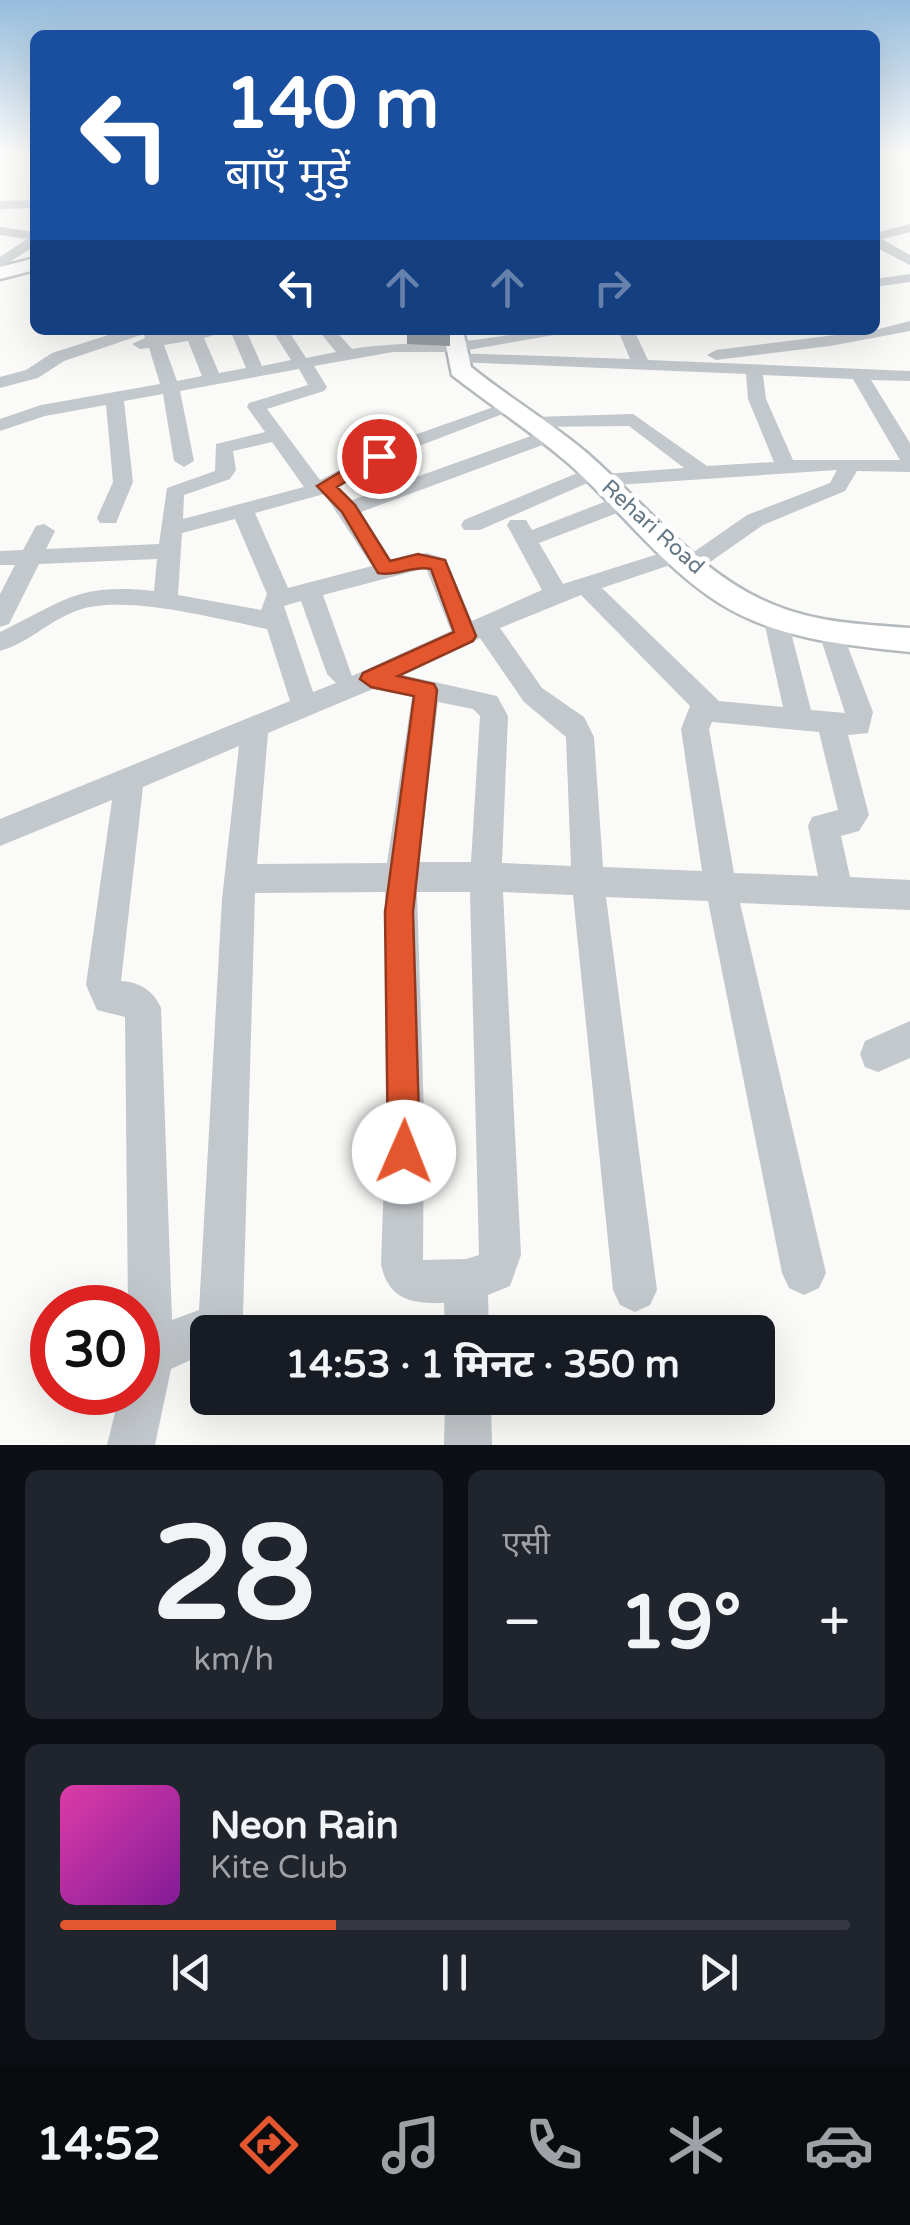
<!DOCTYPE html>
<html lang="hi">
<meta charset="utf-8">
<style>
:root{--surface:#171b24;--page:#20242c;--text:#f1f3f6;--muted:#9ea1a6;--line:#363941;--accent:#e4572e}
body{margin:0;font-family:"Varela Round","Noto Sans Devanagari",sans-serif;background:var(--page);color:var(--text);height:100vh;display:flex;flex-direction:column;font-size:38px;white-space:nowrap}
*{box-sizing:border-box;margin:0}
p{font-size:32px;color:var(--muted)}
.icon{flex:none;width:55px;height:55px;fill:none;stroke:currentColor;stroke-width:2;stroke-linecap:round;stroke-linejoin:round}
.map{position:relative;height:1445px;overflow:hidden}
.drawer{display:flex;flex-direction:column;gap:25px;padding:25px;background:#0d0f14;flex:1}
.drawer>*{flex:none}
.banner{position:absolute;left:30px;top:30px;width:850px;height:305px;border-radius:15px;box-shadow:0 10px 40px #0002;background:#1a4fa0;color:#fff;overflow:hidden}
.speed{position:absolute;left:30px;top:1285px;display:flex;gap:20px;font-size:50px;font-weight:700;text-align:center}
.speed>*{display:grid;place-content:center;width:130px;height:130px;border-radius:50%;background:var(--surface);box-shadow:0 10px 40px #0002;line-height:1}
.speed .limit{border:15px solid #d22;background:#fff;color:#111}
.pin{position:absolute;display:grid;place-items:center;width:85px;height:85px;color:#fff;margin:-42px;border:5px solid #fff;border-radius:50%;box-shadow:0 2px 10px #0007}
.me{position:absolute;width:110px;margin:-55px;rotate:1deg;stroke-linejoin:round;filter:drop-shadow(0 0 8px #0008)}
.turn{display:flex;align-items:center;gap:35px;height:210px;padding:0 30px;font-size:45px}
.turn .icon{width:130px;height:130px;stroke-width:2.5}
.turn b{display:block;font-size:70px;line-height:85px}
.lanes{display:flex;align-items:center;height:95px;padding:0 30px;background:#0003;justify-content:center;gap:50px;direction:ltr}
.lanes .off{opacity:.35}
.big{font-size:75px;font-weight:700;line-height:1.1}
.drawer .card{flex:1;display:flex;flex-direction:column;justify-content:center;gap:15px;min-width:0;padding:0 35px;border-radius:15px;background:var(--page)}
.drawer .dial{align-items:center;gap:0}
.dial b{font-size:130px;line-height:1}
.song{display:flex;align-items:center;gap:30px}
.cover{width:120px;height:120px;border-radius:15px;background:linear-gradient(135deg,hsl(320 70% 55%),hsl(290 70% 35%))}
.played{height:10px;border-radius:5px;background:linear-gradient(90deg,var(--accent) 35%,var(--line) 35%)}
.keys{display:flex;justify-content:space-around;direction:ltr}
.heat{display:flex;justify-content:space-between;align-items:center;font-size:55px;direction:ltr}
.drawer .tiles{flex:1;display:grid;gap:25px;grid-template-columns:1fr 1fr}
.card:last-child{grid-column:span 2}
.trip{position:absolute;left:190px;top:1315px;width:585px;height:100px;border-radius:15px;background:var(--surface);box-shadow:0 10px 40px #0002;font-weight:700;line-height:100px;text-align:center}
.tab-bar{display:flex;height:160px;justify-content:space-around;align-items:center;background:#090b0e;color:var(--muted)}
.tab-bar .icon{width:70px;height:70px}
.tab-bar .active{color:var(--accent)}
.tab-bar b{font-size:45px;color:var(--text)}
.map>svg:first-child{display:block}
</style>
<div class="map">
<svg width="910" height="1445" viewBox="0 0 910 1445">
<rect width="100%" height="100%" fill="#fafaf8"/>
<g fill="none" stroke-linecap="round" stroke-linejoin="round">
<g stroke="#b5babe" stroke-width="5">
<path id="major" d="M35,258V270L0,279V267Z
M443,330H463L471,367C508,397 550,422 587,453C649,507 703,580 782,608C823,623 868,625 910,628V652C845,645 776,639 719,603C661,566 619,508 568,463C531,431 490,405 452,375Z"/>
</g>
<path fill="#c3c8cc" fill-rule="evenodd" d="M0,153H33L0,159Z
M35,200V208L0,209V201Z
M910,224V232L882,239L910,255V265L875,247V233Z
M0,227L35,232V246L0,268V257L27,239L0,235Z
M910,274V282L875,287V279Z
M910,321V331L830,346L716,360L707,355L716,350L875,330Z
M124,330H159L161,335L193,330H246L262,366L291,360L272,330H288L306,358L336,352L318,330H335L352,349C386,343 418,344 453,342C490,340 525,330 562,330L554,335L456,352H393L314,366L327,387L324,391L267,409L320,480L389,444L505,403L512,401L521,407L403,452L324,494L255,513L288,588L372,566L327,498L331,493H345L352,500L542,432H556V440L361,512L392,561L427,553L446,559L472,621L542,590L507,525L510,520H526L532,530L617,497H633L636,502L633,507L539,543L563,584L680,547L691,554L747,515L830,483L837,470L602,486L592,481L480,530H464L461,525L464,520L587,469H601L604,474L684,468L629,426L525,427L523,423L532,417L633,414L707,466L774,462L748,399L746,374L459,362L450,357L453,353L630,359L618,330H634L648,360L910,371V381L871,380L910,443V472L857,471L845,491L763,525L700,569H684L682,561L602,588L719,701L783,707L763,617L775,608L787,617L811,710L845,713L818,630L830,621L839,624L873,712L868,733L848,735L869,815L859,831L841,836L850,877L910,880V910L740,903L826,1273L819,1288L804,1295L789,1288L782,1273L708,901L606,897L657,1290L650,1305L635,1312L620,1305L613,1290L573,895L503,892L521,1255L510,1286L488,1295L489,1332H445L444,1303C412,1304 389,1300 381,1265L386,1115L385,892L255,893L243,1316L236,1332H208V1352L171,1369L155,1445H107L120,1392H138V1308H128L125,1017L97,1010L86,985L112,800L0,846V819L290,701L267,629C217,619 123,593 76,611C49,621 28,643 0,651V632C65,601 76,583 154,591L157,559L39,564L9,624L0,627V594L15,565H0V551L23,550L36,526L44,524L55,531L46,549L159,544L167,488L215,471L216,444L265,432L247,407L249,403L308,385L299,369L180,391L194,461L184,467L174,461L163,394L124,401L133,482L116,523H100L97,518L113,482L106,405L45,416L0,431V419L41,405L160,384L149,348L140,349L132,344L145,338L144,334L64,361L38,378L0,388V377L26,370L52,353ZM230,330L246,368L219,373L204,338ZM188,341L202,376L177,381L164,345ZM763,375L853,379L900,460H793L766,399ZM272,442L304,487L183,519L184,495L230,479L236,470L233,451ZM235,519L267,594L261,610L178,595L182,533ZM426,568L451,631L352,676L323,595ZM581,595L690,706L681,729L702,871L603,867L594,737L584,717L542,688L500,628ZM301,601L327,674L336,683L313,692L284,606ZM480,638L524,702L566,737L571,866L502,863L508,716L497,696L403,675ZM373,689L412,697L387,863L257,864L268,733ZM438,702L473,709L480,716L471,862H419ZM712,722L819,732L838,810L812,817L808,826L818,876L734,873L709,729ZM239,746L222,899L199,1310L172,1320L161,1008C154,991 140,982 121,981L143,787ZM417,892H470L479,1255L466,1259L423,1260L424,1115Z
M910,1021V1058L878,1072L865,1067L860,1054L865,1041Z
M445,1398H491L492,1445H444Z"/>
<use href="#major" fill="#fff" fill-rule="evenodd"/>
</g>
<path fill="#929a9f" d="M407,330L450,334V346L407,344Z"/>
<path fill="#aab3b9" stroke="#777d82" stroke-width="2.5" d="M407,330H437L450,334L407,333Z"/>
<linearGradient id="sky" x2="0" y2="1"><stop stop-color="#96bcdc"/><stop offset="0.43" stop-color="#fdfdfc"/><stop offset="1" stop-color="#fdfdfc" stop-opacity="0"/></linearGradient>
<rect width="910" height="355" fill="url(#sky)"/>
<path fill="#e4572e" stroke="#94391e" stroke-width="2.5" d="M373,452L387,456L337,487L355,505L390,561L418,554L445,560L476,636L473,641L398,676L434,684L437,690L413,912L420,1152L416,1164L404,1169L392,1164L388,1152L385,912L414,696L371,687L360,679L363,673L454,632L431,569C412,565 396,577 378,573L342,512L317,486Z"/>
<g text-anchor="middle" dominant-baseline="central" stroke-width="10" stroke-linejoin="round" paint-order="stroke">
<g font-size="22" fill="#657683" stroke="#fff">
<text transform="translate(653 527) rotate(42)">Rehari Road</text>
</g>
</g>
</svg>
<div class="speed"><div class="limit">30</div></div>
<div class="pin" style="left:379px;top:456px;background:#d93025"><svg class="icon" aria-label="arrive" viewBox="0 0 24 24"><path d="M6 21V4h12l-3 4 3 4H6"/></svg></div>
<svg class="me" style="left:404px;top:1152px" viewBox="-20 -20 40 40"><circle r="19" fill="#fff"/><path d="M0-13L10 11 0 6-10 11z" fill="#e4572e"/></svg>
<div class="trip">14:53 · 1 मिनट · 350 m</div>
<div class="banner">
<div class="turn"><svg class="icon" aria-label="left" viewBox="0 0 24 24"><path d="M17 20v-9H6M10 6l-5 5 5 5"/></svg><div><b>140 m</b>बाएँ मुड़ें</div></div>
<div class="lanes"><svg class="icon" aria-label="left" viewBox="0 0 24 24"><path d="M17 20v-9H6M10 6l-5 5 5 5"/></svg><svg class="icon off" aria-label="ahead" viewBox="0 0 24 24"><path d="M12 20V5M6 11l6-6 6 6"/></svg><svg class="icon off" aria-label="ahead" viewBox="0 0 24 24"><path d="M12 20V5M6 11l6-6 6 6"/></svg><svg class="icon off" aria-label="right" viewBox="0 0 24 24"><path d="M7 20v-9h11M14 6l5 5-5 5"/></svg></div>
</div>
</div>
<section class="drawer">
<div class="tiles">
<div class="card dial"><b>28</b><p>km/h</p></div>
<div class="card"><p>एसी</p>
<div class="heat"><a>−</a><b class="big">19°</b><a>+</a></div>
</div>
<div class="card">
<div class="song"><i class="cover"></i><div><b>Neon Rain</b><p>Kite Club</p></div></div>
<div class="played"></div>
<div class="keys"><svg class="icon" aria-label="previous" viewBox="0 0 24 24"><path d="M18 5L8 12l10 7zM5 5v14"/></svg><svg class="icon" aria-label="pause" viewBox="0 0 24 24"><path d="M8 5v14M16 5v14"/></svg><svg class="icon" aria-label="next" viewBox="0 0 24 24"><path d="M6 5l10 7-10 7zM19 5v14"/></svg></div>
</div>
</div>
</section>
<nav class="tab-bar">
<b>14:52</b>
<svg class="icon active" aria-label="directions" viewBox="0 0 24 24"><path d="M12 3l9 9-9 9-9-9zM9 14v-3h6M13 9l2 2-2 2"/></svg>
<svg class="icon" aria-label="music" viewBox="0 0 24 24"><path d="M9 18V5l10-2v13"/><circle cx="6" cy="18" r="3"/><circle cx="16" cy="16" r="3"/></svg>
<svg class="icon" aria-label="phone" viewBox="0 0 24 24"><path d="M5 4h4l2 5-3 2q2 4 5 5l2-3 5 2v4C11 20 4 13 5 4z"/></svg>
<svg class="icon" aria-label="climate" viewBox="0 0 24 24"><path d="M12 3v18M4 7l16 10M4 17L20 7"/></svg>
<svg class="icon" aria-label="car" viewBox="0 0 24 24"><path d="M5 17H2v-5l4-1 3-4h7l3 4 3 1v5h-3M9 17h6M6 11h13"/><circle cx="7" cy="17" r="2"/><circle cx="17" cy="17" r="2"/></svg>
</nav>
